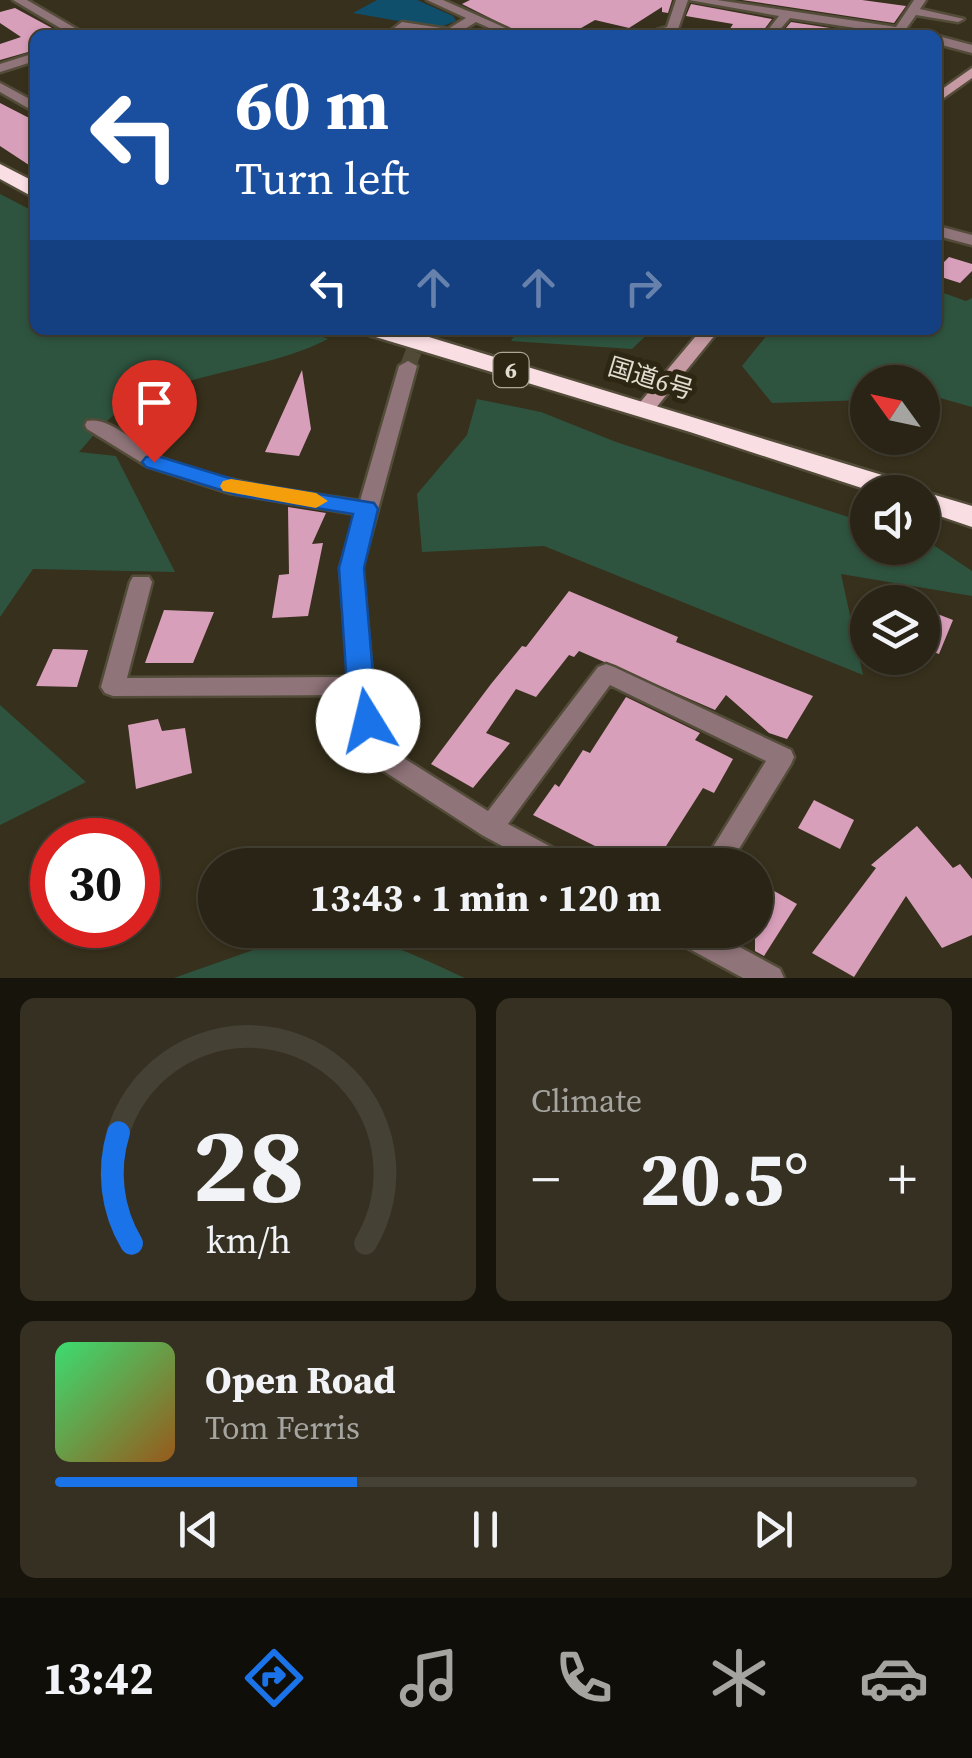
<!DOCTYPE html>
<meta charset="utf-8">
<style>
:root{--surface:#292415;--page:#353022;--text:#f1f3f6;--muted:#a5a4a0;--line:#454134;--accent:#1a73e8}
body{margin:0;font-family:"Source Serif 4","Noto Sans JP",serif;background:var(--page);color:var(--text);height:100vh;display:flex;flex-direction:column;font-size:38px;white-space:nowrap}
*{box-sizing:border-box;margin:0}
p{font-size:32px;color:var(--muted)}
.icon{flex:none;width:55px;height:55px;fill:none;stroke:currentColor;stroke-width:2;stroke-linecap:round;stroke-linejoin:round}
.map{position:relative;height:978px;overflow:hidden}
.drawer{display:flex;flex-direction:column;gap:20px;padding:20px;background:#17140c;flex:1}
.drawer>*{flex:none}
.guide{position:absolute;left:30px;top:30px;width:912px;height:305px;border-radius:15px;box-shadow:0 2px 8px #0004,0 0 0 2px var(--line);background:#1a4fa0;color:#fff;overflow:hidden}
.needle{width:65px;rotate:303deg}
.fabs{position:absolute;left:850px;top:365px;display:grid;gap:20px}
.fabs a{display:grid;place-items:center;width:90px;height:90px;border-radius:50%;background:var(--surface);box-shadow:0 2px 8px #0004,0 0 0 2px var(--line);font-size:50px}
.speed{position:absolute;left:30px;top:818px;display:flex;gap:20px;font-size:50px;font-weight:700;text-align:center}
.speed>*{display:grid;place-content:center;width:130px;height:130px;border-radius:50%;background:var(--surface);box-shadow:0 2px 8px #0004,0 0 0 2px var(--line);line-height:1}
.speed .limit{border:15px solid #d22;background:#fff;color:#111}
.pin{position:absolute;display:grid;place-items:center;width:85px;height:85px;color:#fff;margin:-102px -42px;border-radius:50% 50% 50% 0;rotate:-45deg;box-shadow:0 0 10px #0007}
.pin .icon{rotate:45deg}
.me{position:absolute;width:110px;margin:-55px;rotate:351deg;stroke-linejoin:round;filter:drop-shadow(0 0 8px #0008)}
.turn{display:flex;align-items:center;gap:35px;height:210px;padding:0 40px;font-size:45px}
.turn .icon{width:130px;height:130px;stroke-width:2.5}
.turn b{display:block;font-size:70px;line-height:85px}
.lanes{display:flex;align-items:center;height:95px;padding:0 40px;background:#0003;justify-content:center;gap:50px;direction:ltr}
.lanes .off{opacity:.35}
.big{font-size:75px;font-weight:700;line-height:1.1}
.drawer .card{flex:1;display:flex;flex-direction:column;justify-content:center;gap:15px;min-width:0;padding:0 35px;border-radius:15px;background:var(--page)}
.drawer .dial{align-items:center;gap:0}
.dial svg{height:260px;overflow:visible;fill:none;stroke:var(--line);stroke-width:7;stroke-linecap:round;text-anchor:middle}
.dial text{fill:var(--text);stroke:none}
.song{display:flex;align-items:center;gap:30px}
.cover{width:120px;height:120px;border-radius:15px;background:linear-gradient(135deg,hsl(140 70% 55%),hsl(30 70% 35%))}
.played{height:10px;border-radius:5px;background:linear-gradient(90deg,var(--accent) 35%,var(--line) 35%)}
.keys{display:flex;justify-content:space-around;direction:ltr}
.heat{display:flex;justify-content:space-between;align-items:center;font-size:55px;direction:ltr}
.drawer .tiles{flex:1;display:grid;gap:20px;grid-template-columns:1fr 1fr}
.card:last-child{grid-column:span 2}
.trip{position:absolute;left:198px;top:848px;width:575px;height:100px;border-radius:50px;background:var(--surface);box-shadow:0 2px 8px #0004,0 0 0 2px var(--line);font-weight:700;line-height:100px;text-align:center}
.tabs{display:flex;height:160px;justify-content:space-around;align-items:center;background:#100e08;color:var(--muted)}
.tabs .icon{width:70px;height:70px}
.tabs .current{color:var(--accent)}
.tabs b{font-size:45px;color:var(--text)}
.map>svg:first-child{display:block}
</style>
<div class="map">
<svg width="972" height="978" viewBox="0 0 972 978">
<rect width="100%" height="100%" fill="#37301c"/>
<path fill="#2e543f" d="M0,194L35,212V330H308L328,339C261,373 181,370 117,413C103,422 91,439 79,452L116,456L175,572L33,569L0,617Z
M938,291L966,301L972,298V407L940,398H923L922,382H868L867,400L772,403L742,366L771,330H938Z
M518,330H652L632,349L511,341Z
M477,399L541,412L616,442L867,523L868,548H922L923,538L972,571V596L841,574L863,675L544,546L422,552L417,494L467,435Z
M0,705L86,782L0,825Z
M310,930C367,930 414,955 465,978H174Z"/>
<path fill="#0f4f6c" d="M377,0H417L453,16L456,21L438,28L353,13Z"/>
<path fill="#d89fbb" d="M470,0H672L668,13L662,12V7L629,28L595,20L569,35H524L462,4Z
M742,0H862L906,6L894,23Z
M691,4L772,19L760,35H726L733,24L686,16Z
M15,8L63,34L35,35V50L0,60V44L21,37L0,23V12Z
M791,22L876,35H780Z
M0,103L35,121V169L0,146Z
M949,257L972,264V271L960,283L938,276V268Z
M302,370L311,429L299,456L265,452Z
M288,507L326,513L312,544L323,543L308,616L272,618L279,575L289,574Z
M569,591L678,637L676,642L813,696L787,739L769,733L726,695L715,710L579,651L574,657L569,655L536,697L516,689L486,733L510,743L473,788L431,764L491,684L522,646L526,647Z
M922,608L953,620L939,654L922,648Z
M164,610L214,612L193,663H145Z
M53,649L88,650L77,687L36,686Z
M626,697L700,733L695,740L733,759L714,793L703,788L654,865H618L605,851L533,815L555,784L559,787L583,750L590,753Z
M158,719L162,731L185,728L192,773L136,789L128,725Z
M814,800L854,820L840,849L798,828Z
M917,826L953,868L960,864L972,879V935L942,948L906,896L854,977L812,953L876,868L871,865Z
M755,880L797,904L764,956L755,951Z"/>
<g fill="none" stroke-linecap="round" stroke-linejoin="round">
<path stroke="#514a37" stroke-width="16" stroke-dasharray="16 8" stroke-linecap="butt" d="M408,366L422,330"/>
<g stroke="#524c39" stroke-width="5">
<path id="street" d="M13,0H27L87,35H72Z
M427,0H443L521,35H505L476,22L455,35L404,30L398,35H385L402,22L448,29L466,18Z
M676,0H688L676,35H640L667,27Z
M689,0H717L896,27L914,0H926L920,9L964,19L958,22L916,15L906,29L922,35H901L790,18L775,35H764L779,16Z
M938,36L972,45V53L938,44Z
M35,53V61L0,72V64Z
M0,83L35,102V112L0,92Z
M938,226L972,235V245L938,236Z
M408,361L417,366L362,568L373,686L380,721L394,752L488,811L598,667L606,664L614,667L791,750L794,757L791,764L729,865H702L766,761L610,685L508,824L570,857L574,865H537L482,835L376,766L356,721L351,695L113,696L105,693L101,687L130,582L133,577H149L152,582L127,678L349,677L340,568L356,514L230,493L147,466L87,429L85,425L87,421C112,416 140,449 162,458C224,484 294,491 360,501L399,366Z
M667,930H708L780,969L784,978H743L671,939Z"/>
</g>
<g stroke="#524c39" stroke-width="5">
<path id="secondary" d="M972,68V78L938,102V92Z
M701,330H719L651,414H637L635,410L637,406Z"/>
</g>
<g stroke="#524c39" stroke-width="5">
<path id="highway" d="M0,164L35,182V198L0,179Z
M365,330H406L915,485L918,490L972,506V527L922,510V492H874L690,432L369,335Z"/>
</g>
<use href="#street" fill="#8f7479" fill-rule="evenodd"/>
<use href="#secondary" fill="#c59aa2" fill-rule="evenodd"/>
<use href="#highway" fill="#f9dee3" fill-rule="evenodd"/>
</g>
<path fill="#1a73e8" stroke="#114b97" stroke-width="2.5" d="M154,455L239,481L374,503L378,509L364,568L374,686L381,721L377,728L368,731L358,728L347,686L339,568L353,514L237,495L146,467L142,462L146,457Z"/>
<path fill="#f59e0b" d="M231,479L316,493L328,501L316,508L223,491L220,486L223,481Z"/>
<g text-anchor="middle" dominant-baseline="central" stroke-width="10" stroke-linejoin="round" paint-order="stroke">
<rect fill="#2c2612" stroke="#aba698" stroke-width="2.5" x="493.5" y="353" width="35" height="34" rx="8"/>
<g font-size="22" font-weight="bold" fill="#e2ddd1">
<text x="511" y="370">6</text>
</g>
<g font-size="25" fill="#e2ddd1" stroke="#2c2612">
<text transform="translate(651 378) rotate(17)">国道6号</text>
</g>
</g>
</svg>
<div class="fabs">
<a><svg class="needle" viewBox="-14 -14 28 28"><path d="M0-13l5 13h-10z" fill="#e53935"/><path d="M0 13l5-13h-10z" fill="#a5a4a0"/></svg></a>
<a><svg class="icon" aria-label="sound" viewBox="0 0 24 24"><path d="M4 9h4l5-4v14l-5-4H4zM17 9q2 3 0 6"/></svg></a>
<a><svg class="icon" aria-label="layers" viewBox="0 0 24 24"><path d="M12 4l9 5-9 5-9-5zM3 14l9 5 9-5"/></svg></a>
</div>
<div class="speed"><div class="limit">30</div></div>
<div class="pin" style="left:154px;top:462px;background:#d93025"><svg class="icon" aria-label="arrive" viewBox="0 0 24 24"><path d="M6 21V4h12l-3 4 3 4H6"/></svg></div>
<svg class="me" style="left:368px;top:721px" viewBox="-20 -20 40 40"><circle r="19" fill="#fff"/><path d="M0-13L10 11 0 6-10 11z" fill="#1a73e8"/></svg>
<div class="trip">13:43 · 1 min · 120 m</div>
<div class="guide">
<div class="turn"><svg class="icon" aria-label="left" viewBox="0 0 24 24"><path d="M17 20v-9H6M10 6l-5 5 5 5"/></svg><div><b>60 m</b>Turn left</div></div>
<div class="lanes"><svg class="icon" aria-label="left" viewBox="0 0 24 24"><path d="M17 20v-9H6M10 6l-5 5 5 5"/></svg><svg class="icon off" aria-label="ahead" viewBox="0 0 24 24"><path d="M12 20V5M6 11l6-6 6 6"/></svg><svg class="icon off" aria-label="ahead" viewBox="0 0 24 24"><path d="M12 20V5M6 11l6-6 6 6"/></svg><svg class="icon off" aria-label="right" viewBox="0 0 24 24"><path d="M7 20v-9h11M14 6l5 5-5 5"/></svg></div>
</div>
</div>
<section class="drawer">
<div class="tiles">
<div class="card dial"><svg viewBox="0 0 100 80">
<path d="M14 69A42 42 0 1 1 86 69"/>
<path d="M14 69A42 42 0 0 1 10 35" stroke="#1a73e8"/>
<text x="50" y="56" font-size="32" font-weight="700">28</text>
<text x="50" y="72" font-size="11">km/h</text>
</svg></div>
<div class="card"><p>Climate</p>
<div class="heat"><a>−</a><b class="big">20.5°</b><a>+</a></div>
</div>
<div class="card">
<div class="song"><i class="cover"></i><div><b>Open Road</b><p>Tom Ferris</p></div></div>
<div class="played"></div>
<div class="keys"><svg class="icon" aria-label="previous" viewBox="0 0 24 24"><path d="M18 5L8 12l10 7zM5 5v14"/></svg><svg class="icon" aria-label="pause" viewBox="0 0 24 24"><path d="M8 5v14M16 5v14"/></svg><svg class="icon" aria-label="next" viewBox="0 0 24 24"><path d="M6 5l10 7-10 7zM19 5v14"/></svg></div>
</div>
</div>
</section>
<nav class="tabs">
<b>13:42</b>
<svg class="icon current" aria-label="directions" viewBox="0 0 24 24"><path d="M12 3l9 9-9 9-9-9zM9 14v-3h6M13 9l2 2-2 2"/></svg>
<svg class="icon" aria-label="music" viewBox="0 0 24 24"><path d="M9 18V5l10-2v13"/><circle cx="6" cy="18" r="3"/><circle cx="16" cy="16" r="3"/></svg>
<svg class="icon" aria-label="phone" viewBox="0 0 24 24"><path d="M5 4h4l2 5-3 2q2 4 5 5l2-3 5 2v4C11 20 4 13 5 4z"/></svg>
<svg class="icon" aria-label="climate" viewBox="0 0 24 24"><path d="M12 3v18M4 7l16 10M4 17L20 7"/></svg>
<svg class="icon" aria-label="car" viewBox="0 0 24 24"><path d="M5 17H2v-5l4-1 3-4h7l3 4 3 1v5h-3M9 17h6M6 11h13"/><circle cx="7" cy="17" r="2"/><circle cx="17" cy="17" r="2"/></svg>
</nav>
